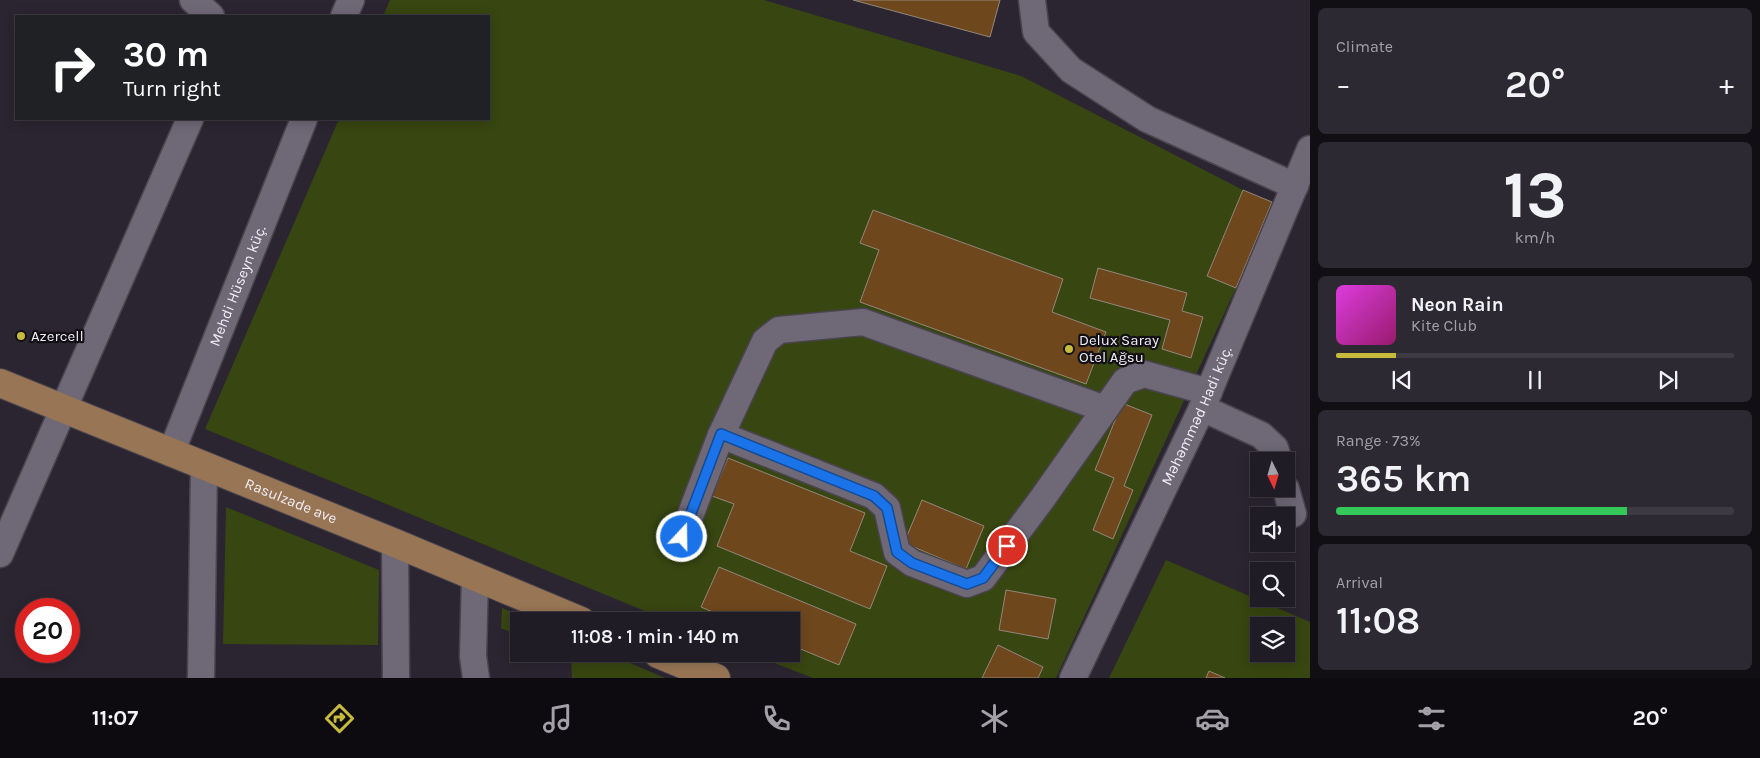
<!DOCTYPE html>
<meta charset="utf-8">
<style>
:root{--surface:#201c25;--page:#2d2932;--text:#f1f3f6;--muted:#a2a1a7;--line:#3d3a42;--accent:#c7bb3c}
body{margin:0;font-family:Karla,sans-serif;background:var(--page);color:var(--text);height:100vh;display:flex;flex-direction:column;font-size:19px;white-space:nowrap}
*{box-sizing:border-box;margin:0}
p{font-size:16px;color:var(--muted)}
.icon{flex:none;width:28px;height:28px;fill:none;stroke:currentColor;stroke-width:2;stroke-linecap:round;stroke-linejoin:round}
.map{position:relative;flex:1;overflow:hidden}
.side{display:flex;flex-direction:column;gap:8px;padding:8px;background:#120f14;width:450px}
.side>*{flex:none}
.guide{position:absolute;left:15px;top:15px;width:475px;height:105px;border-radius:0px;box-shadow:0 2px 12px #0003,0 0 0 1px var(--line);background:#202124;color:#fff;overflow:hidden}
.needle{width:32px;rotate:175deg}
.buttons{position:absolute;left:1250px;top:452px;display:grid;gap:10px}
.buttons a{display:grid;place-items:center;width:45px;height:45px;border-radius:0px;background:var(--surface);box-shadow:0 2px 12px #0003,0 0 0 1px var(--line);font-size:25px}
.speed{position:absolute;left:15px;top:598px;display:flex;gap:10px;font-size:25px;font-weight:700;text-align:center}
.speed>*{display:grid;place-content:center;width:65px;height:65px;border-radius:50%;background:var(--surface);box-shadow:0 2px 12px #0003,0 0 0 1px var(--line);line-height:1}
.speed .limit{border:8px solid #d22;background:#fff;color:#111}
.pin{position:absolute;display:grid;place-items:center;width:42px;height:42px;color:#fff;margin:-21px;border:2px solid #fff;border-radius:50%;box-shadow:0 1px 5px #0007}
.me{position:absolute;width:55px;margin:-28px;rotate:21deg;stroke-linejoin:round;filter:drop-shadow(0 0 4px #0008)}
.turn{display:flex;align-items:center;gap:18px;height:105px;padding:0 25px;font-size:22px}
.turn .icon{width:65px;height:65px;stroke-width:2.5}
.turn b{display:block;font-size:35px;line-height:42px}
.big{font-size:38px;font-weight:600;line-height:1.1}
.side .widget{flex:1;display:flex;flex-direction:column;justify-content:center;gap:8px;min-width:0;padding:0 18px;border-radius:8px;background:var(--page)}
.side .dial{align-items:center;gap:0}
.dial b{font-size:65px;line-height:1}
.song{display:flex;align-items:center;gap:15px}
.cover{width:60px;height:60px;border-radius:8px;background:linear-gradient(135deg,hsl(300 70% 55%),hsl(320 70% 35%))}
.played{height:5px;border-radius:2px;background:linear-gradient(90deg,var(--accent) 15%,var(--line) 15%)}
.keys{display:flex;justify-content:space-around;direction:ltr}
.heat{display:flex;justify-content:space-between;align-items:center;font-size:28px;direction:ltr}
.charge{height:8px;border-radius:4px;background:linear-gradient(90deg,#34c759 73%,var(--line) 0)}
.trip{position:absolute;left:510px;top:612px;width:290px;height:50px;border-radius:0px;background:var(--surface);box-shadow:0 2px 12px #0003,0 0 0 1px var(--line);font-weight:600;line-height:50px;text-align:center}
.tab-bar{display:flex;height:80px;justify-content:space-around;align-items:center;background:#0d0b0f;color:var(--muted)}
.tab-bar .icon{width:35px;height:35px}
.tab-bar .current{color:var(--accent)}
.tab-bar b{font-size:22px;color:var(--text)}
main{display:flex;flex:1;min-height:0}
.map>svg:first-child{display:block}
</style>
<main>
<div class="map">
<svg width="1310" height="678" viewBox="0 0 1310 678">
<rect width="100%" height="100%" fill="#2b2531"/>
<path fill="#384611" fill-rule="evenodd" d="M390,0H764L1021,76L1243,190L1207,275L1236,288L1056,678H813L751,654H791V621H669L205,429L339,119H489V16H383Z
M226,507L379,570L378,645L223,644Z
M1166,560L1310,622V678H1109ZM1259,626H1286V654H1259Z
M502,608L533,621H519V636L501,628Z
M560,654H609L665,678H572L571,659Z"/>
<path fill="#6e471d" stroke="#94877b" d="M853,0H1000L990,37Z
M1243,190L1272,202L1236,288L1207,276Z
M873,210L1063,279L1052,312L1106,332L1086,384L860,302L879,250L860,243Z
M1098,268L1187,293L1182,311L1203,317L1191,358L1162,349L1170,320L1090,298Z
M1122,403L1152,415L1124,486L1133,490L1113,539L1093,530L1114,478L1095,470Z
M728,458L865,513L850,551L887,566L870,609L717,546L734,504L712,496Z
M922,500L984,526L966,569L904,543Z
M719,567L856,624L839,665L791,645V621H734L701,607Z
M1006,590L1056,599L1048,639L999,630Z
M998,645L1043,667L1038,678H982Z
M1209,671L1225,678H1206Z"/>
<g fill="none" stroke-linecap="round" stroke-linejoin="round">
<g stroke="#49444e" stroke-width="29">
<g id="minor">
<path d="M193,0L211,16"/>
<path d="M1032,0L1036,32L1071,70L1147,119L1295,186"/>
<path d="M344,16L351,0"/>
<path d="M1202,408L1261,435L1275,448L1279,461"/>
<path d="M721,435L874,496L887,508L897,552L912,563L967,584L983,578L1042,499L1125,381L1144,374L1209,392"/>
<path id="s1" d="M171,453L304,119"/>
<path d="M1286,489L1293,514"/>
<path d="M682,537L721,435L765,341L779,330L863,322L1105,409"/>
<path d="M395,543L396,678"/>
<path d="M0,554L190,119"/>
<path d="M475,576L473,656L476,678"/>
<path d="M201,678L204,466"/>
<path id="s2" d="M1073,678L1202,408L1310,149"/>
</g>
</g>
<g stroke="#49444e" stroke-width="30">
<g id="major">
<path id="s3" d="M0,383L395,543L581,621"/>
<path d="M658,654L716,678"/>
</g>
</g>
<use href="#minor" stroke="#6f6877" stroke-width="26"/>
<use href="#major" stroke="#987655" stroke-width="28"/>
</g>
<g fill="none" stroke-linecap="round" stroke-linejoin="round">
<g stroke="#114b97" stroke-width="12">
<path id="route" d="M682,537L721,434L874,496L887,508L897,552L912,563L967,584L983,578L1007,546"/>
</g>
<use href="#route" stroke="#1a73e8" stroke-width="9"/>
</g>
<g fill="#c7bb3c" stroke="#121015" stroke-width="2">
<circle cx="21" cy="336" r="5"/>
<circle cx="1069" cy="349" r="5"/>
</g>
<g text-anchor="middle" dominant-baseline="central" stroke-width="4.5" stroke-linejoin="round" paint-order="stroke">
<g font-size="15" fill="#f1edf6" stroke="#121015">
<text stroke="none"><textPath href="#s1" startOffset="180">Mehdi Hüseyn küç.</textPath></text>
<text stroke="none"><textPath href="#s2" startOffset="290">Məhəmməd Hadi küç.</textPath></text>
<text stroke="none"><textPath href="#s3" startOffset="314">Rasulzade ave</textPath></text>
</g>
<g font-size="15" fill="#f1edf6" stroke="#121015" text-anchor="start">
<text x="31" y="336">Azercell</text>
<text x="1079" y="340">Delux Saray<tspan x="1079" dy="17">Otel Ağsu</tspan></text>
</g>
</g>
</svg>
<div class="buttons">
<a><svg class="needle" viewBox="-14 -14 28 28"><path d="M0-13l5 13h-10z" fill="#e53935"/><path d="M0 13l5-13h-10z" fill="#a2a1a7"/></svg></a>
<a><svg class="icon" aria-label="sound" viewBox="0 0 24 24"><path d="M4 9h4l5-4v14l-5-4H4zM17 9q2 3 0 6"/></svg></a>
<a><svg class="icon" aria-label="search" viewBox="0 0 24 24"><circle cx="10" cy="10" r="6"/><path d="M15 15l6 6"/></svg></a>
<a><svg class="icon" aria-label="layers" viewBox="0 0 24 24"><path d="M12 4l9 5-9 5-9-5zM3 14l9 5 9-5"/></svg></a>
</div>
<div class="speed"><div class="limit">20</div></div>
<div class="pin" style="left:1007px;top:546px;background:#d93025"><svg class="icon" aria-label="arrive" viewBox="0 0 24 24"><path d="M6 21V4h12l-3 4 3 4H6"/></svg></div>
<svg class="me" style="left:682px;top:537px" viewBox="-20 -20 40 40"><circle r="17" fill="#1a73e8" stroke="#fff" stroke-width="3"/><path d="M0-11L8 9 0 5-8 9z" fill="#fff"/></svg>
<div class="trip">11:08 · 1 min · 140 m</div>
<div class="guide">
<div class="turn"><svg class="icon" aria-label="right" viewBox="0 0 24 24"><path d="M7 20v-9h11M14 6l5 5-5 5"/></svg><div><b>30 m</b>Turn right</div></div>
</div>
</div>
<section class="side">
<div class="widget"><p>Climate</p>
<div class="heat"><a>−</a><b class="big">20°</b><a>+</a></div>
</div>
<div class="widget dial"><b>13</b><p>km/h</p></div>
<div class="widget">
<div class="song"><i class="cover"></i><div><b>Neon Rain</b><p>Kite Club</p></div></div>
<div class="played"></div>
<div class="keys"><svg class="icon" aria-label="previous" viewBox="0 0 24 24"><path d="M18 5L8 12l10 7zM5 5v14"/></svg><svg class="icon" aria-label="pause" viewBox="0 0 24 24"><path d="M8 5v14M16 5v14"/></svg><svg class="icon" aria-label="next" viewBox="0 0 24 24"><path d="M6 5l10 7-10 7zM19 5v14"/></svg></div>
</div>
<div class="widget"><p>Range · 73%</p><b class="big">365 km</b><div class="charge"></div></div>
<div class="widget"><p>Arrival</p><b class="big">11:08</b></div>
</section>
</main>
<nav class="tab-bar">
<b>11:07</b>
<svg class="icon current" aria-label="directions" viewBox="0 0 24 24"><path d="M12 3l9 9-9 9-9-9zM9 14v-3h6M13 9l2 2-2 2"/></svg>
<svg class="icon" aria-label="music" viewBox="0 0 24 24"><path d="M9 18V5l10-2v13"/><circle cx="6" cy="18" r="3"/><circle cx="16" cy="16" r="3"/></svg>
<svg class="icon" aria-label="phone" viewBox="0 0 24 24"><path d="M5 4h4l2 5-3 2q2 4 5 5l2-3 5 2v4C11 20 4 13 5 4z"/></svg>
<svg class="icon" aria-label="climate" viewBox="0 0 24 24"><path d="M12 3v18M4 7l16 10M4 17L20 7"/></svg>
<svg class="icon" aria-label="car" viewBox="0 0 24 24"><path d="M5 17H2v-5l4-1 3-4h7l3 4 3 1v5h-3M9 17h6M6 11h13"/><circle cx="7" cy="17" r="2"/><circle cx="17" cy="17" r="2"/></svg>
<svg class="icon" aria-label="filters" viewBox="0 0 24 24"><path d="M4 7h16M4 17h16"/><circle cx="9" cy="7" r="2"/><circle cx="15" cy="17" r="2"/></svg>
<b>20°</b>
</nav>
